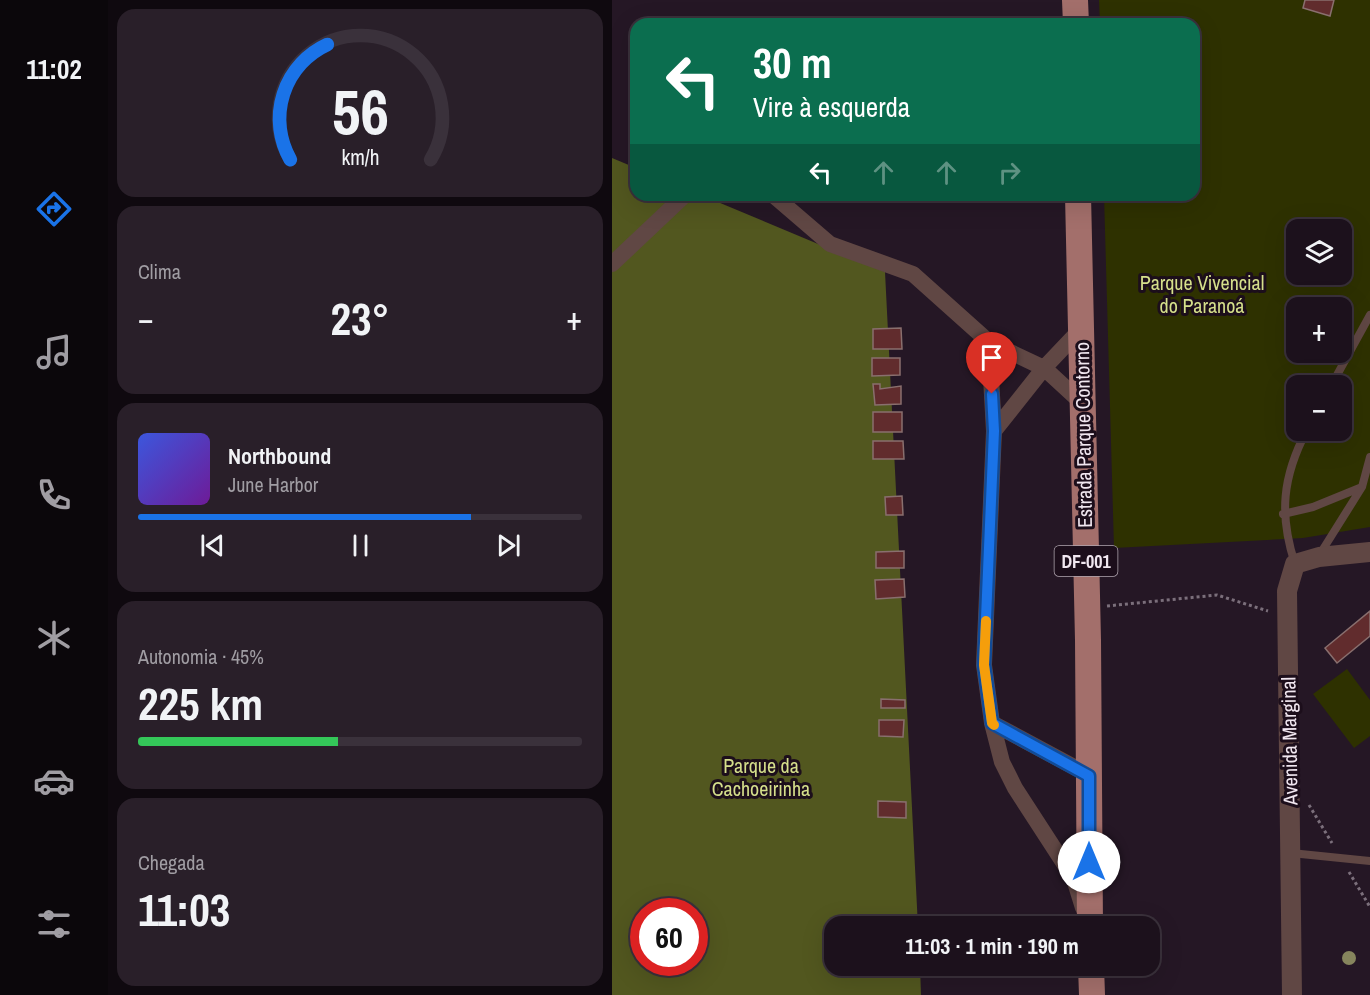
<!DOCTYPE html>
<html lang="pt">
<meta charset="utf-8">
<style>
:root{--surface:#1c111c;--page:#291f29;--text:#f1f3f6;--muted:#a09da3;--line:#3a313b;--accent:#1a73e8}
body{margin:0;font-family:"Archivo Narrow",sans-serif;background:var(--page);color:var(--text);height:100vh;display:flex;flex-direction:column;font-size:22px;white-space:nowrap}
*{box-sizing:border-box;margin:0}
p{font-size:20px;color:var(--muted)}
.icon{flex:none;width:33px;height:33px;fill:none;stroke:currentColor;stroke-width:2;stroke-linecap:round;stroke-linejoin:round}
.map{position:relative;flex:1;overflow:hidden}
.sheet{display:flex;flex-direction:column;gap:9px;padding:9px;background:#0f090f;width:504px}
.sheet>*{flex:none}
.banner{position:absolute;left:18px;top:18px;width:570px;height:183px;border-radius:18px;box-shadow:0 6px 24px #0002,0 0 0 2px var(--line);background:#0b6e4f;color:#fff;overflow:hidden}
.buttons{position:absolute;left:674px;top:219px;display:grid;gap:12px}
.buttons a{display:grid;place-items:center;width:66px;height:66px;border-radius:12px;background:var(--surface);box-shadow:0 6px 24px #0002,0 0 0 2px var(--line);font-size:30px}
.speed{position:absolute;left:18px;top:898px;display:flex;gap:12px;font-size:30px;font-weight:700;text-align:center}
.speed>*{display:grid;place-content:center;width:78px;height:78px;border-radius:50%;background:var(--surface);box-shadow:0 6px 24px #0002,0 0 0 2px var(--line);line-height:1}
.speed .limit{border:9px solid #d22;background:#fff;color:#111}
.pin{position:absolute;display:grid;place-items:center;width:51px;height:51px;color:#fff;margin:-62px -26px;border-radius:50% 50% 50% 0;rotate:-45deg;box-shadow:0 0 6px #0007}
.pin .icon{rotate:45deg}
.me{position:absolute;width:66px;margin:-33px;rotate:0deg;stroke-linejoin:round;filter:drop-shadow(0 0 4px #0008)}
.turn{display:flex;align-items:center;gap:21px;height:126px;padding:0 24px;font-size:27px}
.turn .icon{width:78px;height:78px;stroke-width:2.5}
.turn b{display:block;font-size:42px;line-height:51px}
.lanes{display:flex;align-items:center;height:57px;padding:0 24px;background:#0003;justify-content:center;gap:30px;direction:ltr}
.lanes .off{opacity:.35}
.big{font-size:45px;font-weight:700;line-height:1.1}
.sheet .card{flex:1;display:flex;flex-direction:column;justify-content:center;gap:9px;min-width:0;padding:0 21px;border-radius:18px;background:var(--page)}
.sheet .dial{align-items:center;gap:0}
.dial svg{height:156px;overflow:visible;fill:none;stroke:var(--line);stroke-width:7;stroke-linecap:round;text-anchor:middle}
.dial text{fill:var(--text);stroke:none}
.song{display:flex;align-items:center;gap:18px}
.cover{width:72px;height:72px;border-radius:9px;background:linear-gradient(135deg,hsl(230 70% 55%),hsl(280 70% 35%))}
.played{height:6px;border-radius:3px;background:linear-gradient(90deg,var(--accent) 75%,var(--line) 75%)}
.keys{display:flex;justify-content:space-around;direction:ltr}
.heat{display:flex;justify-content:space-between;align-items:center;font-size:33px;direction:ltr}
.charge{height:9px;border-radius:4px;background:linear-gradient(90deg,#34c759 45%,var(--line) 0)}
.trip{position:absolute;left:212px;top:916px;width:336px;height:60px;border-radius:18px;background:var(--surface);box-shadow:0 6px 24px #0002,0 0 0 2px var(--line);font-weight:700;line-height:60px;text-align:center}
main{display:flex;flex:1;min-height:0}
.tabs{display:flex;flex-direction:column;width:108px;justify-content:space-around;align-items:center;background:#0b070b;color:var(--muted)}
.tabs .icon{width:42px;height:42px}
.tabs .on{color:var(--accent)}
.tabs b{font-size:27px;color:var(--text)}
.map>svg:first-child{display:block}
</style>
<main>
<nav class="tabs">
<b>11:02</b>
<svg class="icon on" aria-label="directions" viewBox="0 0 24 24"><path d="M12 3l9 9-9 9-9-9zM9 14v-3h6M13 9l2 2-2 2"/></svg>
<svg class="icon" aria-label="music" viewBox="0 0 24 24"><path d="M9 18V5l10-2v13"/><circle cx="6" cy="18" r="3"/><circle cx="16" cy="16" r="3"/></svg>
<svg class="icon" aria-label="phone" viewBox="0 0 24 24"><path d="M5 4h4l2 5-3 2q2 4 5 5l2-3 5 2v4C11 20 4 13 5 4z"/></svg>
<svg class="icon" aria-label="climate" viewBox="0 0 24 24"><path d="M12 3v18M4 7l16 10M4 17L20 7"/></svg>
<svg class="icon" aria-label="car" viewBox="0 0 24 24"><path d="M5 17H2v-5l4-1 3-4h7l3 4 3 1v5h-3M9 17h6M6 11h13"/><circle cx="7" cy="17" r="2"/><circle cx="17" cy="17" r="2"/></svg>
<svg class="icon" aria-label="filters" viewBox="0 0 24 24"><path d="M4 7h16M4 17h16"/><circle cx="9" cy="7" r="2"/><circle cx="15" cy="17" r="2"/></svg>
</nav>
<section class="sheet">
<div class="card dial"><svg viewBox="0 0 100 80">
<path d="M14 69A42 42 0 1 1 86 69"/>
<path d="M14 69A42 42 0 0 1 33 10" stroke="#1a73e8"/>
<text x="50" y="56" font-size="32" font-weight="700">56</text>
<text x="50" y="72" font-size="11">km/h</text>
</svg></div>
<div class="card"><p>Clima</p>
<div class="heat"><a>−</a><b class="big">23°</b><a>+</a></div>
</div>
<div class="card">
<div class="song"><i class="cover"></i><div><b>Northbound</b><p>June Harbor</p></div></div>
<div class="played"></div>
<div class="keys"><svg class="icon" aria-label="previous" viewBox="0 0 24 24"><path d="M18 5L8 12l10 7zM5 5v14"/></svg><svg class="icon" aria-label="pause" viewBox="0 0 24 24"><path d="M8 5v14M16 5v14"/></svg><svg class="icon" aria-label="next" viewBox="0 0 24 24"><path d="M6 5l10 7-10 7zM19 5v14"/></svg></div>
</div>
<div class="card"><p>Autonomia · 45%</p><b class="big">225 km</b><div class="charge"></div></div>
<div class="card"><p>Chegada</p><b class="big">11:03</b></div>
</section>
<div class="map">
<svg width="758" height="995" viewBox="0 0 758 995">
<rect width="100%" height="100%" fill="#251725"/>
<path fill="#2e3100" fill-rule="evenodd" d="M487,0H758V527L691,538L502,548L492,195H582V24H488ZM684,230H729V274H684ZM684,308H729V352H684ZM684,386H729V430H684Z
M735,669L758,700V736L742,748L701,694Z"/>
<path fill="#52571f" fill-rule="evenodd" d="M0,158L24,168V195H89L273,272L306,927H222V966H308L309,995H0ZM32,912H82V963H32Z"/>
<path fill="#612c2d" stroke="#896f6e" stroke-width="1.5" d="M693,0H722L718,16L691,8Z
M289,328L290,349H261V329Z
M260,358H288V375L260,376Z
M261,384H268V389L289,386V404L263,405Z
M261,412H290V432H261Z
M261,441H291L292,459H261Z
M290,496L291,515H274L273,497Z
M292,551V568H264V552Z
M292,579L293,597L264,599L263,580Z
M758,611V636L725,663L713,648Z
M269,699L293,700V708H269Z
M267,720H292L291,737L267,736Z
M266,801L294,802V818L266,817Z"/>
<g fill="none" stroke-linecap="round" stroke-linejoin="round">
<path stroke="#7b6f7b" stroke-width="3" stroke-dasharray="3 3" stroke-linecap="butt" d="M495,606L605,595L656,611
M697,805L720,843
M737,872L758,907"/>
<path stroke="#604744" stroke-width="8" d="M719,386L758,315
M671,514L701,507L750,487L758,457
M708,554L750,487
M683,564C667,515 670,477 695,430
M679,853L758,861"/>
<path stroke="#604744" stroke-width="16" d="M161,195L218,244L301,274L377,342L432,368L470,403
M0,264L73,195
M377,342L382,431L372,665L380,723L390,762L403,788L462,879L471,908
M382,431L432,368L469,329
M380,723L477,775"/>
<path stroke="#604744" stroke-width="20" d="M680,995L675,591L683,564L707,557L758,552"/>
<path stroke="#a36f6b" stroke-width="26" d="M463,0L464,24
M466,195L476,640L478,927
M479,966L480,995"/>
</g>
<circle fill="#86855d" cx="737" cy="958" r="7"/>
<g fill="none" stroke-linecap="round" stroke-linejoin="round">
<g stroke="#114b97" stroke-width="15">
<path id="route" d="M380,394L382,431L372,665L380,723L477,776V862"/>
</g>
<use href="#route" stroke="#1a73e8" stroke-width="10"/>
<path stroke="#f59e0b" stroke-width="10" d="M374,621L372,665L380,723L382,725"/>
</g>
<g text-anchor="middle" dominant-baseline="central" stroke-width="6" stroke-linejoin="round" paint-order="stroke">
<rect fill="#1c0e1b" stroke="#b1a6b0" stroke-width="1.5" x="442.5" y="546" width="63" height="30" rx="4.5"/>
<g font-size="18" font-weight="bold" fill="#f1e7f0">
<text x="474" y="561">DF-001</text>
</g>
<g font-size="20" fill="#d5df8b" stroke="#1c0e1b">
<text x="590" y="282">Parque Vivencial<tspan x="590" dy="23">do Paranoá</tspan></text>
<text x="149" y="765">Parque da<tspan x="149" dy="23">Cachoeirinha</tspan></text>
</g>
<g font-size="20" fill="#f1e7f0" stroke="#1c0e1b">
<text transform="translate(471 435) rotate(-91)">Estrada Parque Contorno</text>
<text transform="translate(677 741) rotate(-91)">Avenida Marginal</text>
</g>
</g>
</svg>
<div class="buttons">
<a><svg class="icon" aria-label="layers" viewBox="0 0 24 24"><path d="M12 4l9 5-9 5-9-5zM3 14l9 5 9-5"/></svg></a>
<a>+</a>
<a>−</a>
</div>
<div class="speed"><div class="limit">60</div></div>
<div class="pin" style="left:380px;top:394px;background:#d93025"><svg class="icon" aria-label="arrive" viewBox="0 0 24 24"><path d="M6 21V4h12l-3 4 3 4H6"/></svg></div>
<svg class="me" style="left:477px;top:862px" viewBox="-20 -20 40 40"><circle r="19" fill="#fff"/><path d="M0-13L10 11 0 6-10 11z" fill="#1a73e8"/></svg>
<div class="trip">11:03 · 1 min · 190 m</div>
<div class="banner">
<div class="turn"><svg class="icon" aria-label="left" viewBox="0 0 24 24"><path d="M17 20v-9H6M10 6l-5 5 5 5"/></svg><div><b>30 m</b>Vire à esquerda</div></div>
<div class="lanes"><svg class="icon" aria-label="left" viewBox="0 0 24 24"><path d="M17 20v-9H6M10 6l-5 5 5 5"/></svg><svg class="icon off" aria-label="ahead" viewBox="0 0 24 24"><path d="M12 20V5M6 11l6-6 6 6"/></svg><svg class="icon off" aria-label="ahead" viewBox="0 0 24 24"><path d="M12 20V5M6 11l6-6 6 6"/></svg><svg class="icon off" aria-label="right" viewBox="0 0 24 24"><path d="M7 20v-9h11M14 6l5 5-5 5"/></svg></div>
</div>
</div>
</main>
